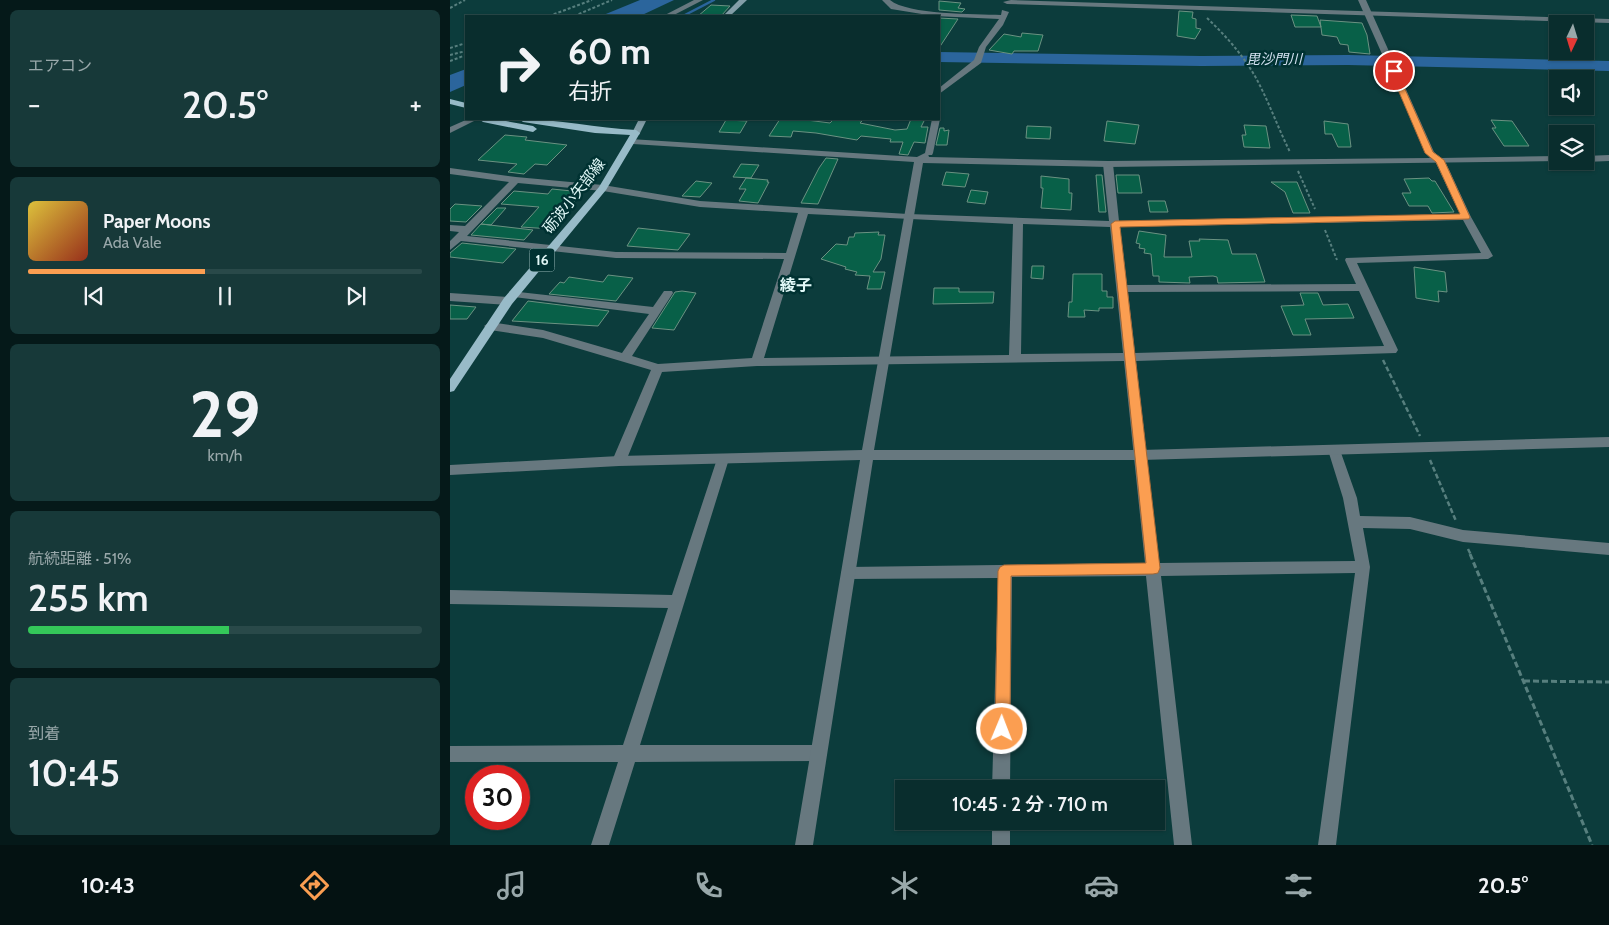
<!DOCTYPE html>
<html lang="ja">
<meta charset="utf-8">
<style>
:root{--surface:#092d2d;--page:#173939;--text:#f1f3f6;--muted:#99a8aa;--line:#294949;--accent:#fb9e51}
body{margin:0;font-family:Cabin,"Noto Sans JP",sans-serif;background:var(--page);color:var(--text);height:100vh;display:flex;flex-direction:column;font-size:19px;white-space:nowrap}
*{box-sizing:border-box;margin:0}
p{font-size:16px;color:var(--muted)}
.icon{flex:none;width:28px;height:28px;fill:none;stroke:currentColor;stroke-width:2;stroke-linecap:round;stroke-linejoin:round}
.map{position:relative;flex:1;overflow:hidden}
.drawer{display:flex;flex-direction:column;gap:10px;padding:10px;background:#051919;width:450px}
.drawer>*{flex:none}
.banner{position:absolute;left:15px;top:15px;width:475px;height:105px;border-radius:0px;box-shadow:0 1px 4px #0004,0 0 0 1px var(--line);background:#092d2d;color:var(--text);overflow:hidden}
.needle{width:32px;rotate:184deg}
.tools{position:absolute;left:1099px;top:15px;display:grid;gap:10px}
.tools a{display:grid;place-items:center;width:45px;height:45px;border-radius:0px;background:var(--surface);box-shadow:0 1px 4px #0004,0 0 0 1px var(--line);font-size:25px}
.speed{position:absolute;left:15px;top:765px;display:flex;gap:10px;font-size:25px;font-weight:700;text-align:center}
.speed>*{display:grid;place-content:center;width:65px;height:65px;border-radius:50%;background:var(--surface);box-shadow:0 1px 4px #0004,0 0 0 1px var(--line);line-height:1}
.speed .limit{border:8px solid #d22;background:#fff;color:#111}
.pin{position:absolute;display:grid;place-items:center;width:42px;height:42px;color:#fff;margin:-21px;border:2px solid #fff;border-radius:50%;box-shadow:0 1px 5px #0007}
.me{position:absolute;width:55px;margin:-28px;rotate:1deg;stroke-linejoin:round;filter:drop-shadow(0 0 4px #0008)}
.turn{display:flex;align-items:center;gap:18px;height:105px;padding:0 20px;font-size:22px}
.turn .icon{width:65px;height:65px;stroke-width:2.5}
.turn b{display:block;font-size:35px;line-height:42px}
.big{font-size:38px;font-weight:600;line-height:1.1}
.drawer .tile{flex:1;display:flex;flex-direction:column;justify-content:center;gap:8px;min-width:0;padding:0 18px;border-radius:8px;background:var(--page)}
.drawer .dial{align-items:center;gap:0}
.dial b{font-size:65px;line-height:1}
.song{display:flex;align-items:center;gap:15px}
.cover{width:60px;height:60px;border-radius:8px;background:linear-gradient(135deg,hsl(50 70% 55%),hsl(10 70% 35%))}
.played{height:5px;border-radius:2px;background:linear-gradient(90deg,var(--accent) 45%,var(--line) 45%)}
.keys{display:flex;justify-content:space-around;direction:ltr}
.heat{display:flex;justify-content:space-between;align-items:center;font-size:28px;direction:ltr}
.charge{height:8px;border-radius:4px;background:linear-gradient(90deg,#34c759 51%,var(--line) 0)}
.trip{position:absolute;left:445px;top:780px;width:270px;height:50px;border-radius:0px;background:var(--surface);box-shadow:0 1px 4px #0004,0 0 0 1px var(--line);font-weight:600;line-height:50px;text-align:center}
.tab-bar{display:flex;height:80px;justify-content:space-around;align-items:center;background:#041212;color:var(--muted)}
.tab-bar .icon{width:35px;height:35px}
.tab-bar .active{color:var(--accent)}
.tab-bar b{font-size:22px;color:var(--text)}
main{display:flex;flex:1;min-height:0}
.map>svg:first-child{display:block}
</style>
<main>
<section class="drawer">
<div class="tile"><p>エアコン</p>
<div class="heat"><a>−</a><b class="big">20.5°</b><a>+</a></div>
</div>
<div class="tile">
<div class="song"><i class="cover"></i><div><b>Paper Moons</b><p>Ada Vale</p></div></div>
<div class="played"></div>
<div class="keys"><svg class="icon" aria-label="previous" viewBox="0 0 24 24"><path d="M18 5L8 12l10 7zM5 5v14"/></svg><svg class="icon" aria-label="pause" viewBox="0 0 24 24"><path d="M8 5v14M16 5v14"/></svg><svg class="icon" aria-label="next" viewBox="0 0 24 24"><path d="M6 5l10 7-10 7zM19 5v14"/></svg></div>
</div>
<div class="tile dial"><b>29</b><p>km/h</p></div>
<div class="tile"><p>航続距離 · 51%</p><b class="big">255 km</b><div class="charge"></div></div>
<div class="tile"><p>到着</p><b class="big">10:45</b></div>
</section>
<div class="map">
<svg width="1159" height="845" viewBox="0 0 1159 845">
<rect width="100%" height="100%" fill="#0c3c3c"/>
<path fill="#2b659c" d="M190,0H224L190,16H151Z
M16,69V85L0,92V75Z"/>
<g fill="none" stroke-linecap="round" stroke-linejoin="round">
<path stroke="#2b659c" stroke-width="2.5" d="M233,16L264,0"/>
<path fill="#2b659c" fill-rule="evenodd" d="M489,52L751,56L898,55L1159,61V71L898,65L751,66L489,62Z"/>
</g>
<path fill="#086048" stroke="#6b9282" d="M489,1L511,3L508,8L515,9L512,12L489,10Z
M261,5L280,6L271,16H248Z
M729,11L743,12L742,18L746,19V28L751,29L745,39L727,36Z
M841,15L867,16L871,27H845Z
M489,18L508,19L489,48Z
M870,20L912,23L917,35L920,54L899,52L898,45L890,44L887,37L872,35Z
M572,33L593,35L588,51H564L562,54L539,50L554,34L571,37Z
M330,119H349L380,123L384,119H400L412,121L410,123L445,130L457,129L461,119H475L471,127H478L475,143L464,142L458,155L449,154L453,142H440L441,139L411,136L407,140L366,133L343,131L341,137L319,136Z
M276,120L297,121L290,133L269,132Z
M1041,120L1062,121L1079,146H1054L1042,128H1046Z
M657,121L689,125L685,144L654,141Z
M874,121L898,124L901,147H888L882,134H875Z
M794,125L816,126L820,148L794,147L792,135H796Z
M577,126L601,127L600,139L576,138Z
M490,128H494V131L499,130L497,145H486Z
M55,135L77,137L75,140L117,145L97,165L85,164L74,174L58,172L67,164L28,160Z
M376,158L388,159L368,204L351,203L369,168Z
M291,164L309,165L301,178L283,177Z
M496,172L519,174L515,187L492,185Z
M646,175H652L656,212H649Z
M666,175H689L692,193H668Z
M591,176L619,179V193H622L621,210L591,208L593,188H591Z
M296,178L318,180L317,182H319L308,203L289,201L296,189H289Z
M979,178L982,181H985L1004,212L982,213L978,206H959L952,193H961L954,179Z
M246,181L262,183L250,197L232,196Z
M821,182H847L860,213H843L835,192Z
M102,189L132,192L102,229L71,227L89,207L51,204L64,191L98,194Z
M521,190L538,192L535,204L517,202Z
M698,201H715L718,212H700Z
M5,204L32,206L16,222L0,221V209Z
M47,208H56L41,225L31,224Z
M31,224L83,230L74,240L21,235Z
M188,228L225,232L240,234L228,250L177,246Z
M689,231L716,235L714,257H742L739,241H750L749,239L778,240L782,254H806L815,282L768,283L767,277L763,276L739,277L740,283L709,282V276H703L701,254L694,253L695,249L689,248L690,244L686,243Z
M429,232L428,235H435L431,259L423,272H435L431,289H417L420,276L405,275L407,272L395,269L396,267L371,259L386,244L397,245L399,237H404L405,233Z
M12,243L66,249L53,263L0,257V253Z
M582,266H594L593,279L581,278Z
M964,267L995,272L997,292L988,291L989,302L966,298Z
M623,274H652V291H657V297H663V308H649V311L634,310L635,317H618L619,302H622Z
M158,275L183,278L166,301L99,294L110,282L114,283L119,277L153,282Z
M484,288H509V292H544L543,303L483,304Z
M232,291L246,293L224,330L202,328L225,292Z
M850,293H868L873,305L898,304L904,318L855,319L861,335H843L831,306L854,305Z
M78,301L159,311L148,326L62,321Z
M0,305L26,307L17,319H0Z"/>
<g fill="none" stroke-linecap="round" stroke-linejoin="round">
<path stroke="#577f7e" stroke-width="2" stroke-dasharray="3 2" stroke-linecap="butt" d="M0,8L15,0
M99,16L142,0
M124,16L162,0
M757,18C776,36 793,55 806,78C819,102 828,128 840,152
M0,48L16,43
M0,55L16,51
M0,61L16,55
M848,171L865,209
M875,230L887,260"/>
<path stroke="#577f7e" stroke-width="2.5" stroke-dasharray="5 2.5" stroke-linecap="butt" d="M933,360L970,436
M980,460L1006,521
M1018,549L1021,555"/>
<path stroke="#577f7e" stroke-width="3" stroke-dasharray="6 3" stroke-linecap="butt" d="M1020,554L1142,845
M1074,681L1159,682"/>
<path fill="#67787f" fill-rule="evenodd" d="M244,0H253L222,16H213Z
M432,0H440C458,15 525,14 551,15L552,10L559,12L553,25L536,47L531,63L489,94V88L524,60L529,47L549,19L484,16L441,9Z
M561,0L1159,19V23L557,4L553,2Z
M489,117L490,119L483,153L482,155H476L475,153L482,119Z
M990,158L995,161L1021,217L1043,256L1038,259L907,263L948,350L946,353L686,361L709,563L905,561L893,498L878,450L879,446H889L890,450L907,498L910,516L960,517L1013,530L1159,543V555L1013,542L960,529L913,528L920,567L886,845H868L905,573L711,576L742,845H724L696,576L562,577L560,789H542L548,578L398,579L393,577L391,573L393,569L398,567L695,563L674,361L307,366L212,372L176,461L174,465H164L162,461L201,370L93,338L40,330L34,326L40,322L93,330L172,353L199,314L64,297L60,295L59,293L60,291L203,307L214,291H222L223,293L182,356L208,364L302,358L334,259L166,258L11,241L0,250V241L9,232L0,231V225L15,226L59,182L0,174V168L66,177L153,185L250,201L458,214L659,221L653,164L658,161L663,164L669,221L1010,214L985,161ZM68,183L153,191L250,207L348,213L336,253L166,252L17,236ZM358,214L563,224L559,355L314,358ZM1013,220L1031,253L896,258L895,260L906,284L677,285L670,227ZM573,224L660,227L673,353L571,354ZM909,291L934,346L685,353L678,292Z
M0,293L58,297L63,301L58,305L0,301Z
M273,454L278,455L279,459L190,745H369L375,747L377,753L375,759L369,761L185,762L159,845H141L168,762H0V746L173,745L218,608L0,604V590L222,595L267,459L268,455Z
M542,821H560V845H542Z"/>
<path fill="#67787f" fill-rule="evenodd" d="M908,0H916L984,152L991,158L1108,156V161H1110L658,167L473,163L424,450H691L1159,437V447L691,460H423L363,845H345L410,460L169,466L0,475V465L169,456L412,450L464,162L183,144L180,143V139L467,157L475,153L478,154L479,157L658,161L980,158L976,153Z
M18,119H28L0,133V127Z
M1159,155V161L1135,162L1133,161H1135V156Z"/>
<path fill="#839ea8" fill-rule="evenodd" d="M289,0H297L280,16H273Z
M189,119H197L189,135H183L182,133Z"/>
<path fill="#98bbc8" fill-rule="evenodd" d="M0,99L16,103V108L0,104Z
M29,119H45L83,126L87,129L83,132L33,122Z
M69,119C108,119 147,128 186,130L190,133L156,190L62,304L4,391L0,392V379L54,298L149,187L180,135L145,133L73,122Z"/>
</g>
<path fill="#fb9e51" stroke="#a36735" d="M944,69L947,71L983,152L994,160L1020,217L1019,219L670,227L710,568L708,573L703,574L561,576L560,729L558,735L552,737L547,735L545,729L548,571L550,567L554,565L696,563L661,224L665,221L1010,214L986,162L975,153L940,71Z"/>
<g text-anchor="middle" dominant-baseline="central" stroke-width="5" stroke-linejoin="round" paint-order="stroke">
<g font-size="14" font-style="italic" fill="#d3e2f2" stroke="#003232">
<text x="824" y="59">毘沙門川</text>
</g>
<rect fill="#003232" stroke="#9ebdbd" stroke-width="1" x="79.5" y="248.5" width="25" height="23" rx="4"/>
<g font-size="14" font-weight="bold" fill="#e1f9f8">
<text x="92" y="260">16</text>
</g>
<g font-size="15" fill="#e1f9f8" stroke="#003232">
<text transform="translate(124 196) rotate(-52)">砺波小矢部線</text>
</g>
<g font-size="16" font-weight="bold" fill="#e1f9f8" stroke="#003232">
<text x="346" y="285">綾子</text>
</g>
</g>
</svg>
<div class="tools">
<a><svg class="needle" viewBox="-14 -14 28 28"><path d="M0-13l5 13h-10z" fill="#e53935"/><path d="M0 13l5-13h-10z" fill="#99a8aa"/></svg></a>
<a><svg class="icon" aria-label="sound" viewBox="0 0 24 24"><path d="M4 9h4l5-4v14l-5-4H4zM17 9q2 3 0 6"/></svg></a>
<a><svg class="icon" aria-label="layers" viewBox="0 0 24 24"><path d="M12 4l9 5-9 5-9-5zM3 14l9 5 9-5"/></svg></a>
</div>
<div class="speed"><div class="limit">30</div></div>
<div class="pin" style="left:944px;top:71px;background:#d93025"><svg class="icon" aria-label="arrive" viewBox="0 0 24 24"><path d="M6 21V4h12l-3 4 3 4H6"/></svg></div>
<svg class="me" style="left:552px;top:729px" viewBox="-20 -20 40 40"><circle r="17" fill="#fb9e51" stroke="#fff" stroke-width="3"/><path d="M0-11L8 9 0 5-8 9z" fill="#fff"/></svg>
<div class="trip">10:45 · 2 分 · 710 m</div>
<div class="banner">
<div class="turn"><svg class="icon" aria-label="right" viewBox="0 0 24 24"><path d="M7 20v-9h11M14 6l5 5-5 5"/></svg><div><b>60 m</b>右折</div></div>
</div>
</div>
</main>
<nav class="tab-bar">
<b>10:43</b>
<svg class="icon active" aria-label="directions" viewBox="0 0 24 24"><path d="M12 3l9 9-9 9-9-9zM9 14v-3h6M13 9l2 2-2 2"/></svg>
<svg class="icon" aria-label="music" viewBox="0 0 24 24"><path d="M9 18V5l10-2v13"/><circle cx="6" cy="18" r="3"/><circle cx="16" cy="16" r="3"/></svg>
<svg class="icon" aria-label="phone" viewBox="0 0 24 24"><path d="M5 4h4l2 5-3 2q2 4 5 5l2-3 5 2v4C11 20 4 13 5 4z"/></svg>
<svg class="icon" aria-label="climate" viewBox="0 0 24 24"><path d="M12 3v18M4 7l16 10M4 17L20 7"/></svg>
<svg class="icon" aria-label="car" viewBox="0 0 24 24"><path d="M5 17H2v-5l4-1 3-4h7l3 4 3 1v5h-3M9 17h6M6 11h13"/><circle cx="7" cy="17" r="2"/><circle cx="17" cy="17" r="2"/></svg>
<svg class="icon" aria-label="filters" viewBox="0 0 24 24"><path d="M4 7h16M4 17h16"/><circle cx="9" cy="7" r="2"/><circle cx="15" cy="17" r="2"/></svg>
<b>20.5°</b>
</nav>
